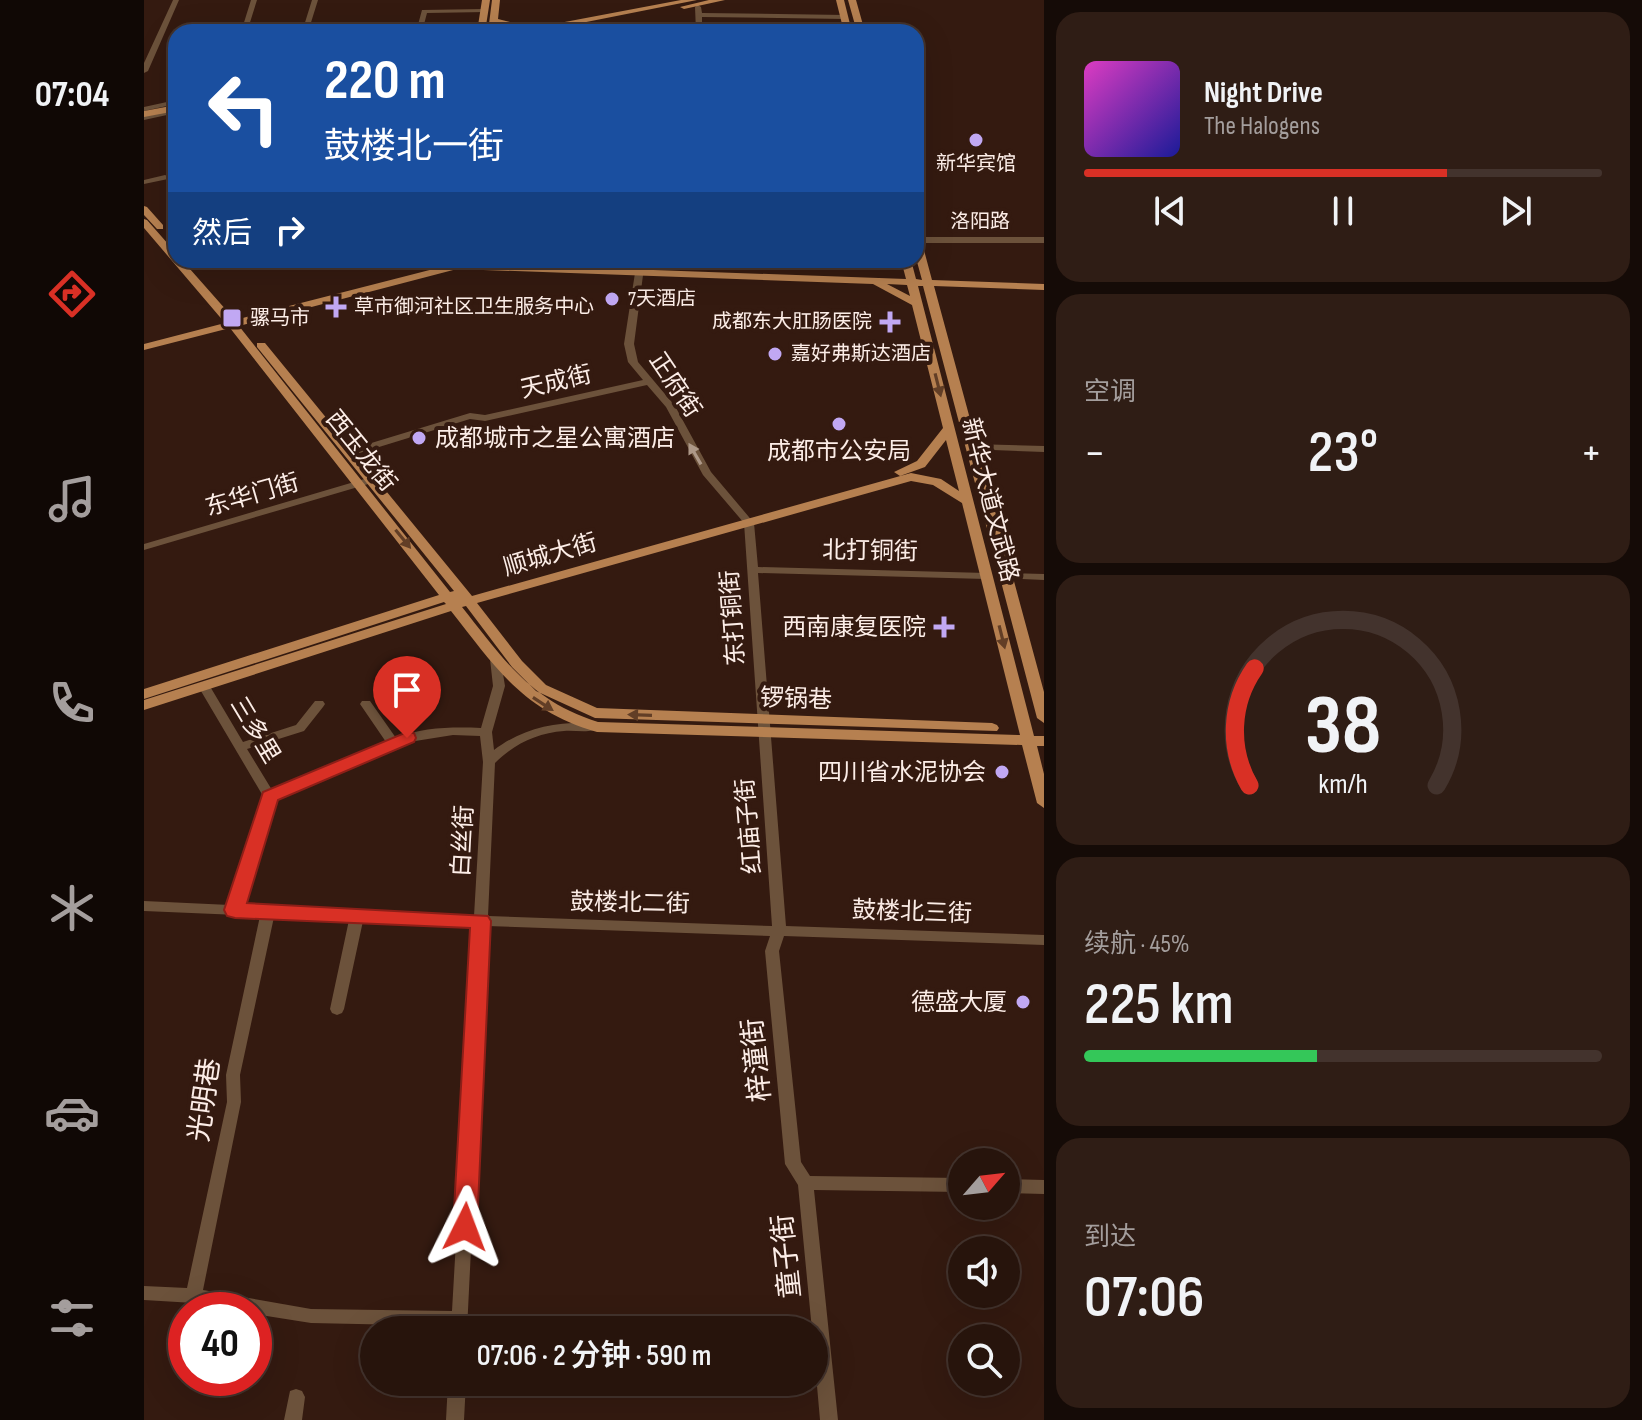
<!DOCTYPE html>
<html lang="zh">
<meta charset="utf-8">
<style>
:root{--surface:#27140c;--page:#2f1d15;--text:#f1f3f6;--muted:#a49e9d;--line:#43332d;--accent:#d93025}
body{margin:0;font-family:"Sofia Sans Condensed","Noto Sans SC",sans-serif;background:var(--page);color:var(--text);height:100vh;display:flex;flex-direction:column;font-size:30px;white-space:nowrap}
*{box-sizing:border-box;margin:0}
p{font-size:26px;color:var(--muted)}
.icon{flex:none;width:44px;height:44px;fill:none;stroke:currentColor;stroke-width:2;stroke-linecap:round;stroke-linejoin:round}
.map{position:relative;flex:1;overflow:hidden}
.panel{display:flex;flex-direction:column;gap:12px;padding:12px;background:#150b07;width:598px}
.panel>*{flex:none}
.hud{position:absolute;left:24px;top:24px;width:756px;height:244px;border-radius:24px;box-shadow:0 8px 32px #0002,0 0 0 2px var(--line);background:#1a4fa0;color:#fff;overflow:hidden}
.needle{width:52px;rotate:62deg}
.buttons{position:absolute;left:804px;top:1148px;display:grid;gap:16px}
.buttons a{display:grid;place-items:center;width:72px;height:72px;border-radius:50%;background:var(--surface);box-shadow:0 8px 32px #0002,0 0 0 2px var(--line);font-size:40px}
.speed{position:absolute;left:24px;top:1292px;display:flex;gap:16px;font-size:40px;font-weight:700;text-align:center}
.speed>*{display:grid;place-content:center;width:104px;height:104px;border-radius:50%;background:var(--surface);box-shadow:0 8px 32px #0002,0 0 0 2px var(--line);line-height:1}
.speed .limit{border:12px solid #d22;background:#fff;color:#111}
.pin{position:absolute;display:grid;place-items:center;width:68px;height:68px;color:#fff;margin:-82px -34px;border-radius:50% 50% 50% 0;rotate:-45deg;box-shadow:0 0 8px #0007}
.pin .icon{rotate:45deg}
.me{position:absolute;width:88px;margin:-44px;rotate:3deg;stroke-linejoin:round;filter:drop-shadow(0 0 6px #0008)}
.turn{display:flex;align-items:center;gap:28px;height:168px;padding:0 24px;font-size:36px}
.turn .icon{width:104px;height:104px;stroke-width:2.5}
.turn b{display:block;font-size:56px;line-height:68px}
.then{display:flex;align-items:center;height:76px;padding:0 24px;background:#0003;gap:16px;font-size:30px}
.big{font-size:60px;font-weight:600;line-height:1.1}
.panel .tile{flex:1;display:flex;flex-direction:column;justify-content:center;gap:12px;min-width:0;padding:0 28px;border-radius:24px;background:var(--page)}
.panel .dial{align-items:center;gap:0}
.dial svg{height:208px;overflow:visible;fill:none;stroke:var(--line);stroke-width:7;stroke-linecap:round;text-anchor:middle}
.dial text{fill:var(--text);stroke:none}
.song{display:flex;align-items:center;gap:24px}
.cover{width:96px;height:96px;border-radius:12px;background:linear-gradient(135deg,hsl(310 70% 55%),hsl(240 70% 35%))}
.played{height:8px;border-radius:4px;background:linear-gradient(90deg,var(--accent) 70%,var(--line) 70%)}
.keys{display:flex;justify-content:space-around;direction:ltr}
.heat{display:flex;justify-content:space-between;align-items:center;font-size:44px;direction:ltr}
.charge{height:12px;border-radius:6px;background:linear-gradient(90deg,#34c759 45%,var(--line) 0)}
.trip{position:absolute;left:216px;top:1316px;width:468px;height:80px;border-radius:40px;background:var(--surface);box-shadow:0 8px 32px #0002,0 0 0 2px var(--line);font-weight:600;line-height:80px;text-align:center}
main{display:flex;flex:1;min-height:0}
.tab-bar{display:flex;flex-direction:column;width:144px;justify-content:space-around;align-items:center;background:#100805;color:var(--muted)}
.tab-bar .icon{width:56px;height:56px}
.tab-bar .on{color:var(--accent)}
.tab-bar b{font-size:36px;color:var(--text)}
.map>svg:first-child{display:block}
</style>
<main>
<nav class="tab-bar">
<b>07:04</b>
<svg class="icon on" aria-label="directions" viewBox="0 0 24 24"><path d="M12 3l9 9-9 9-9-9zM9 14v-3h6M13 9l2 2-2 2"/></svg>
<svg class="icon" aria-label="music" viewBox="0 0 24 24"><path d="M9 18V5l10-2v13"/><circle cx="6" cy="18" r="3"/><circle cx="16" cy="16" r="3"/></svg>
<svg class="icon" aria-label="phone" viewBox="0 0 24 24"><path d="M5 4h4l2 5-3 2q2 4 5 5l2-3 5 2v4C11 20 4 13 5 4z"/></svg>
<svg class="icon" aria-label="climate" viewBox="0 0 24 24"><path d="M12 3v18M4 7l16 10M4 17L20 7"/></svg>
<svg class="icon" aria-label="car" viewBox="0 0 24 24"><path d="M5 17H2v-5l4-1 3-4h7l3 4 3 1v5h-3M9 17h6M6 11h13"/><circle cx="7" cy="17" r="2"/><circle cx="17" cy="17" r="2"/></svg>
<svg class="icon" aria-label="filters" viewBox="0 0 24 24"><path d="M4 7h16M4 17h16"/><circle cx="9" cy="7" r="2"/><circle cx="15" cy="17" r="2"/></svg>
</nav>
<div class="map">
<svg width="900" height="1420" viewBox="0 0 900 1420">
<rect width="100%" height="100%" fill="#341a10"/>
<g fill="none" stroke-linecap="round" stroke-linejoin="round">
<path fill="#6c523b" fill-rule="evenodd" d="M29,0H35L4,71L0,73V63Z
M107,0H113L103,32H97Z
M168,0H174L164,32H158Z
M554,5L557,7L558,13L701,15L704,17L701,19L558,17V32H552L551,7Z
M340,9L342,10V12L283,13L278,32H272L278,10Z
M32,100V104L0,111V107Z
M32,109V113L0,120V116Z
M21,175L25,177L24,179L0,184V180Z
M772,237H900V243H772Z
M493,260H501L490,344L494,362L531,406L567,472L610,523L614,567L842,573L847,576L842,579L614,573L642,926L900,935V945L640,936L635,951L657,1162L666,1176L818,1178V1192L670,1190L694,1420H676L670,1352V1330H668L654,1185L641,1164L621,951L626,936L343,926L323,1330H307V1326L167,1323L110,1314V1310H89L50,1303L0,1300V1286L43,1288L83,1102L82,1075L116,916L0,911V901L86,905L119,796L54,686L56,683H64L99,742L152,725L171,701H179L181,704L179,707L160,731L103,749L128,790L242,742L216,704L218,701H226L252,738C278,727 309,727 337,728L349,686L346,659L352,655L356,656L361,686L348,732L350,750C380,727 414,721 451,723L457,727C448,734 432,730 420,731C393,733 370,744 351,763L344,916L628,926L600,523L559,475L522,407L503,385L341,421L326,419L209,455H201L200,453L201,451L326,413L341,415L499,380L484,362L480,344ZM309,735L336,736L339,762L330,916L99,905L131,799L265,742ZM130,917L205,920L186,1009L188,1013L193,1015L198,1013L200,1009L219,921L330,926L308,1311L167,1309L59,1290L97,1102L96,1075Z
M656,350L786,351L791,354L786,357L653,355L651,353Z
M828,444L900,446V452L824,449L823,447Z
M227,477L231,478L232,480L231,482L0,550V544Z
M862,573L900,574V580L858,578L857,576L858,574Z
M862,1179L900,1180V1194L862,1193Z
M304,1382H322L320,1420H302Z
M152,1389L158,1391L161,1397L158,1420H140L146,1391Z"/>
<path fill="#b68050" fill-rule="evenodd" d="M338,0H346L341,32H333Z
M348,0H356L354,19L389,28L537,0H553L392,32H375L378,30L353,23L352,32H344Z
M565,0H581L540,9L536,7Z
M692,0H700L708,32H700Z
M704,0H712L721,32H713Z
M32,105V111L0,117V111Z
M0,206L3,207L19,225V229H13L0,215Z
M0,219L3,220L32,253V260H38L91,320L313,263L762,279L757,260H767L772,279L778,280L772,258V236L777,239L788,280L900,284V290L790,286L900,692V723L893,718L779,286H774L890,736H900V746H893L900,774V808L893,803L878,745L453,732C379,711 352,668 307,611L0,710V700L302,604L300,602L0,699V689L295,595L86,328L0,350V344L81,323L0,228ZM313,269L729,284L768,305L799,428L773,461L750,472L756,476L781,467L802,440L815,491L797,479L767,473L328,596L121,343H113V347L310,591L306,592L95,326ZM743,284L763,285L766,296ZM767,481L789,485L818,503L876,735L454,722C387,701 360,660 318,607L322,606L368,667L392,691L451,718L853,731L855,728L853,725L848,723L453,708L402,685L378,661L333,603Z"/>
</g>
<defs><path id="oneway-solid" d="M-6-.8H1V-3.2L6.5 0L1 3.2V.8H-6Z" transform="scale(2)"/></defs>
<g fill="#623e26">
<use href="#oneway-solid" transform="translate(794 385) rotate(76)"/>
<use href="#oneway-solid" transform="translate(259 539) rotate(51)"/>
<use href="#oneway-solid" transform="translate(858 637) rotate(76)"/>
<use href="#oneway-solid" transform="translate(399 704) rotate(33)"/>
<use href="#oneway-solid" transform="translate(496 715) rotate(-178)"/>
</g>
<use fill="#ad9888" href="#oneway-solid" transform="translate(551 454) rotate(-120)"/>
<path fill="#d93025" stroke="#8d1f18" stroke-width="2" d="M263,732L270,733L272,738L270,742L134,800L103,903L344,916L347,921L333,1227L329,1234L321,1237L312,1234L309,1227L326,928L91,918L83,916L80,910L119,792Z"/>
<g fill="#c1a8f3" stroke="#341a10" stroke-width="3">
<circle cx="832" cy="140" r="8"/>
<circle cx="468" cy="299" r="8"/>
<path d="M188 295h8v8h8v8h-8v8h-8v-8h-8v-8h8z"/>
<rect x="78" y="308" width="20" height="20" rx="4"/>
<path d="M742 310h8v8h8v8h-8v8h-8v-8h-8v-8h8z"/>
<circle cx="631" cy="354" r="8"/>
<circle cx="695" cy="424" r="8"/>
<circle cx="275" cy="438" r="8"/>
<path d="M796 615h8v8h8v8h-8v8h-8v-8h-8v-8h8z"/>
<circle cx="858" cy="772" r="8"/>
<circle cx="879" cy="1002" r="8"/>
</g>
<g text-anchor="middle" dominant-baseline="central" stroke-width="8" stroke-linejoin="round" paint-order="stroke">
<g font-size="20" fill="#fcede7" stroke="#341a10" text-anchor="start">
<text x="832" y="164" text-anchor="middle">新华宾馆</text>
<text x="484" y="299">7天酒店</text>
<text x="210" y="307">草市御河社区卫生服务中心</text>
<text x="106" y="318">骡马市</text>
<text x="728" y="322" text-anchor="end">成都东大肛肠医院</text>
<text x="647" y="354">嘉好弗斯达酒店</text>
</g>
<g font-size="20" fill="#fcede7" stroke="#341a10">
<text x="836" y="222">洛阳路</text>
</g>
<g font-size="24" fill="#fcede7" stroke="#341a10">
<text transform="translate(412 382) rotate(-13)">天成街</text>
<text transform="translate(531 385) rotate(56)">正府街</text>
<text transform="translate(217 451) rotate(51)">西玉龙街</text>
<text transform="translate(108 495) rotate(-16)">东华门街</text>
<text transform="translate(846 500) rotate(76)">新华大道文武路</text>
<text transform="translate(726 551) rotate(1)">北打铜街</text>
<text transform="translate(406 555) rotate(-16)">顺城大街</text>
<text transform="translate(589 618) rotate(-94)">东打铜街</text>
<text transform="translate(652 699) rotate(2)">锣锅巷</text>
<text transform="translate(111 730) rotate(59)">三多里</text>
<text transform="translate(605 826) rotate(-95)">红庙子街</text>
<text transform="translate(319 841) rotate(-87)">白丝街</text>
<text transform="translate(486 903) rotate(1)">鼓楼北二街</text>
<text transform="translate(768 912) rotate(2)">鼓楼北三街</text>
</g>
<g font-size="24" fill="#fcede7" stroke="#341a10" text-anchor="end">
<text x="291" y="438" text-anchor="start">成都城市之星公寓酒店</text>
<text x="695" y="451" text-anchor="middle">成都市公安局</text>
<text x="782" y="627">西南康复医院</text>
<text x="842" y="772">四川省水泥协会</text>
<text x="863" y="1002">德盛大厦</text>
</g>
<g font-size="28" fill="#fcede7" stroke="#341a10">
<text transform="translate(613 1060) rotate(-96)">梓潼街</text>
<text transform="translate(61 1100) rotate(-82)">光明巷</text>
<text transform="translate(643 1256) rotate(-96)">童子街</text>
</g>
</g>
</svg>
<div class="buttons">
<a><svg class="needle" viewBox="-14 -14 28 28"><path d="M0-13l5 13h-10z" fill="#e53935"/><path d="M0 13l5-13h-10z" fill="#a49e9d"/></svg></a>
<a><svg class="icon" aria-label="sound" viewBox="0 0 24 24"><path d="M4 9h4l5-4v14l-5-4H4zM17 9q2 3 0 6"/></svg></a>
<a><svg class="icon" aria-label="search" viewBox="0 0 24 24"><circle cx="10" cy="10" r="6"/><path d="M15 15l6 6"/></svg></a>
</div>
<div class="speed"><div class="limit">40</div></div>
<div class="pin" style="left:263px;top:738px;background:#d93025"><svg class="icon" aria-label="arrive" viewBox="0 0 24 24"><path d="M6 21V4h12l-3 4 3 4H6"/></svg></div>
<svg class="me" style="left:321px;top:1227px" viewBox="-20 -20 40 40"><path d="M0-17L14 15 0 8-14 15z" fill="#d93025" stroke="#fff" stroke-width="4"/></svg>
<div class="trip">07:06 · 2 分钟 · 590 m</div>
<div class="hud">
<div class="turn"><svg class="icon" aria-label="left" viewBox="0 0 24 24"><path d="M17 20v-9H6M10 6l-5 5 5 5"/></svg><div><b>220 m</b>鼓楼北一街</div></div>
<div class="then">然后<svg class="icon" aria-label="right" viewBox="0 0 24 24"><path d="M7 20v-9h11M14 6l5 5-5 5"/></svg></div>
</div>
</div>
<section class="panel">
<div class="tile">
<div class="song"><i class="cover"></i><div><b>Night Drive</b><p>The Halogens</p></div></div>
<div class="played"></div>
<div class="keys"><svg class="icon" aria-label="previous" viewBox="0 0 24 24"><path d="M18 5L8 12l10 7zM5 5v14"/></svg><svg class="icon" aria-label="pause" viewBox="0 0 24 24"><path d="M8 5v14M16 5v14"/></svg><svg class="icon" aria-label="next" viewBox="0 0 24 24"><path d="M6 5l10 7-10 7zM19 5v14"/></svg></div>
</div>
<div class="tile"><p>空调</p>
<div class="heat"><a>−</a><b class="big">23°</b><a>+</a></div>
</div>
<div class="tile dial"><svg viewBox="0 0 100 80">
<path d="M14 69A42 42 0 1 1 86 69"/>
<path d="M14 69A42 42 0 0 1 16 24" stroke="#d93025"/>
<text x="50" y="56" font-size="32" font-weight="700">38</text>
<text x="50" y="72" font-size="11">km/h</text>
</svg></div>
<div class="tile"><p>续航 · 45%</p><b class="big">225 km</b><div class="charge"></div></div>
<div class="tile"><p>到达</p><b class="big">07:06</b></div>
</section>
</main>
